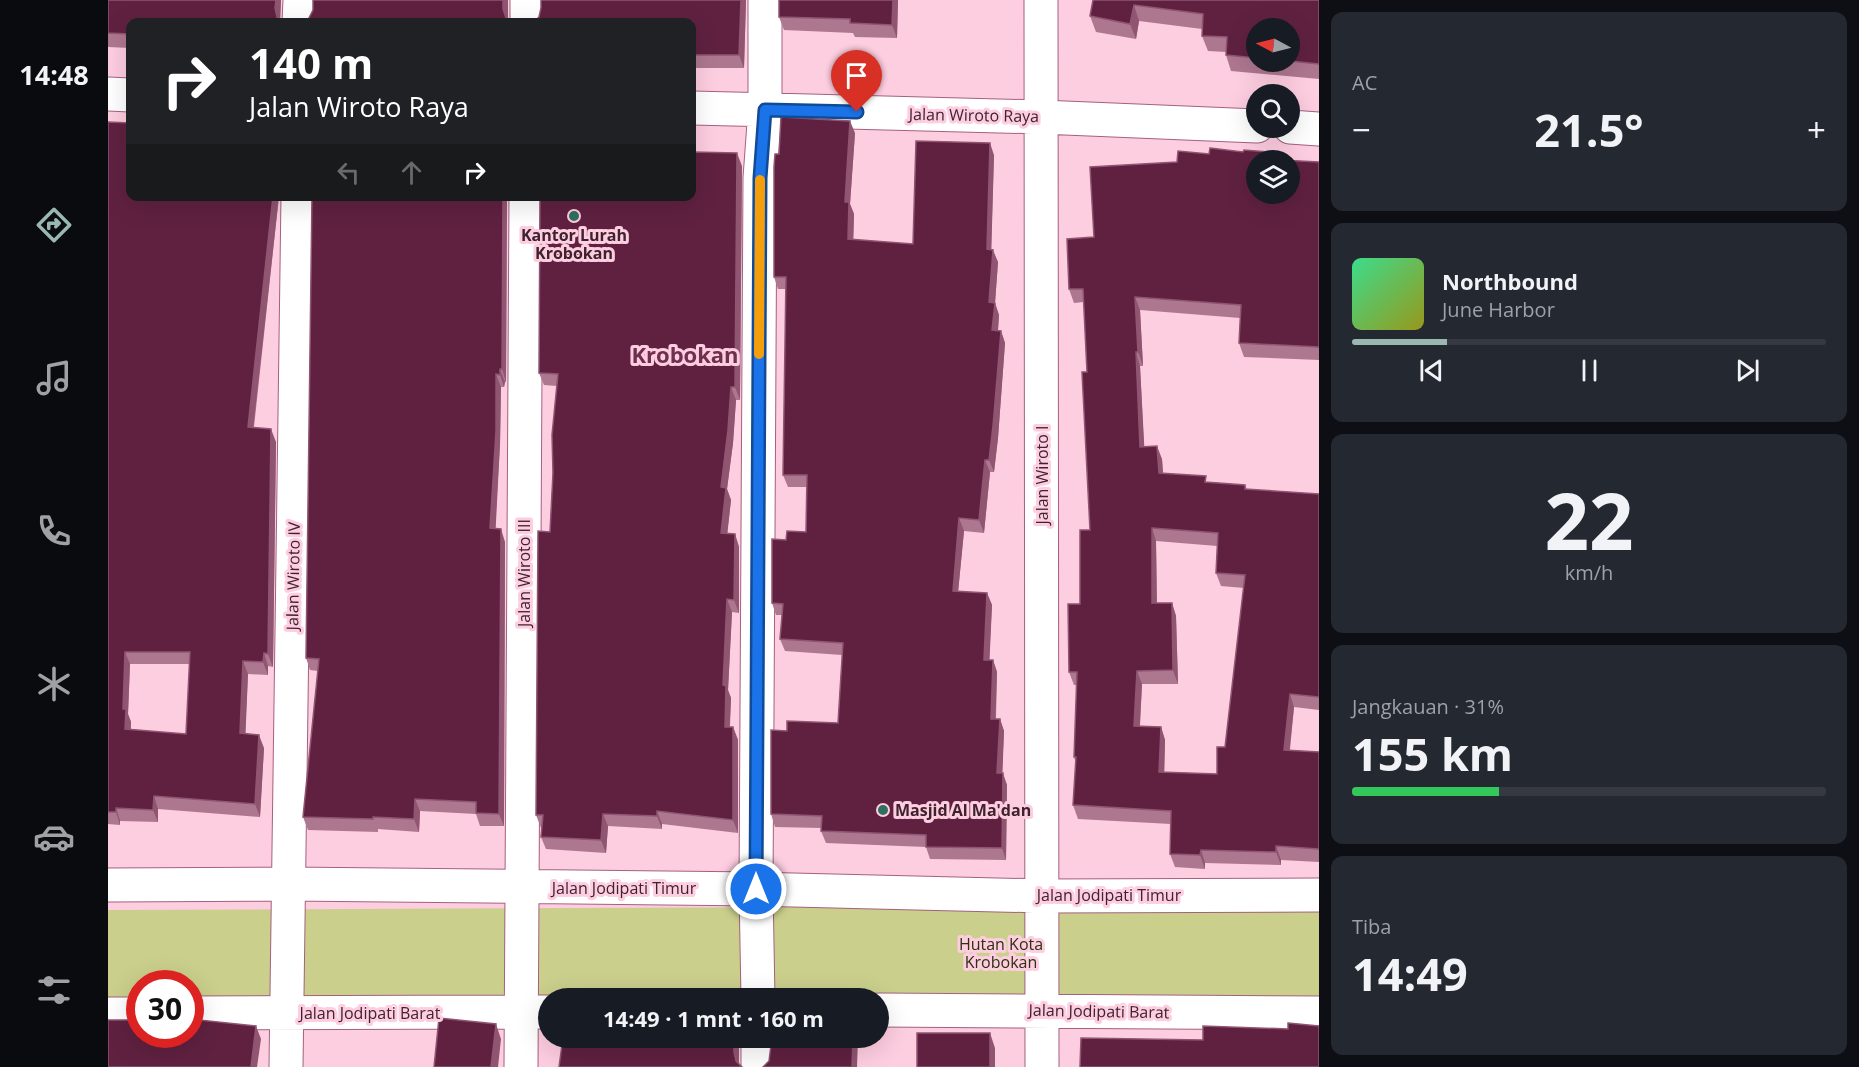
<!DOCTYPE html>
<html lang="id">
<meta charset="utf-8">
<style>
:root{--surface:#171b24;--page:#242831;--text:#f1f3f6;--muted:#9ea1a6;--line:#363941;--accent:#9ab8b1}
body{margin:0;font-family:"Open Sans",sans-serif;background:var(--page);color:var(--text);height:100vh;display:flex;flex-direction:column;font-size:22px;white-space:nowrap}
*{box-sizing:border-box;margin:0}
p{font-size:20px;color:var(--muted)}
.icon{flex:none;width:33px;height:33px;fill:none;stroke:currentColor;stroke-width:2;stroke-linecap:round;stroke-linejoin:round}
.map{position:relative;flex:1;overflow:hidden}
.side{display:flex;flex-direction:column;gap:12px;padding:12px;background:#0d0f14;width:540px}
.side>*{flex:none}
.hud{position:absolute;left:18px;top:18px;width:570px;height:183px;border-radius:12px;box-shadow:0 6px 24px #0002;background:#202124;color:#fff;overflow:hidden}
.needle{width:39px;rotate:277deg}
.tools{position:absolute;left:1138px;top:18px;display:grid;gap:12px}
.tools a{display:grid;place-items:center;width:54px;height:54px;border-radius:50%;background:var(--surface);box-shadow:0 6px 24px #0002;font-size:30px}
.speed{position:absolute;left:18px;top:970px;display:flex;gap:12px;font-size:30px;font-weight:700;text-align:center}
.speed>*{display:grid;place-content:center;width:78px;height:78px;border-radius:50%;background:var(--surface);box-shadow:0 6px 24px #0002;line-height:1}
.speed .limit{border:9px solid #d22;background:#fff;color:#111}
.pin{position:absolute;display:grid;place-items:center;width:51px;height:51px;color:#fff;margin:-62px -26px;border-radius:50% 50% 50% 0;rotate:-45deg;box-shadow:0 0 6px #0007}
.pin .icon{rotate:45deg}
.me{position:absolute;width:66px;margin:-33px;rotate:0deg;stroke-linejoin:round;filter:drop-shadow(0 0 4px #0008)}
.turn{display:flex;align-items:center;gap:21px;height:126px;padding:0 24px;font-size:27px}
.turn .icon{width:78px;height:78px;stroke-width:2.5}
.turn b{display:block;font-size:42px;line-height:51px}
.lanes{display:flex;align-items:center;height:57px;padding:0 24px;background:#0003;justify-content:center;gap:30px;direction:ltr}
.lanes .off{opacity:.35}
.big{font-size:45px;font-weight:700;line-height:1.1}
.side .tile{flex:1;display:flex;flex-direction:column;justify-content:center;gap:9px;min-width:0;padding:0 21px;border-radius:12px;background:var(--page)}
.side .dial{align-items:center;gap:0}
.dial b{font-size:78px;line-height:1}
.song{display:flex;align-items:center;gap:18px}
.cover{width:72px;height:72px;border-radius:9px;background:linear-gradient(135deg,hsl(150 70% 55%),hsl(60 70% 35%))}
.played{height:6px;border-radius:3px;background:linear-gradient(90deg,var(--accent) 20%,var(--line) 20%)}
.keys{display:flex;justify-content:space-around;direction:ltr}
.heat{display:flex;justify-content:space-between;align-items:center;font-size:33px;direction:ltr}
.charge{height:9px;border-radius:4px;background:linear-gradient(90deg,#34c759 31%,var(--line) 0)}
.trip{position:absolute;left:430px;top:988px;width:351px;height:60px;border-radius:30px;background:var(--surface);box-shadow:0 6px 24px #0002;font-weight:700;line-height:60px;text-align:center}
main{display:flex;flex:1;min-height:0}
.menu{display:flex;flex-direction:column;width:108px;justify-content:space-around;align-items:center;background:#090b0e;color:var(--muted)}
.menu .icon{width:42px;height:42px}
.menu .current{color:var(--accent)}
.menu b{font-size:27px;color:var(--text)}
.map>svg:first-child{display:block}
</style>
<main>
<nav class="menu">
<b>14:48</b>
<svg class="icon current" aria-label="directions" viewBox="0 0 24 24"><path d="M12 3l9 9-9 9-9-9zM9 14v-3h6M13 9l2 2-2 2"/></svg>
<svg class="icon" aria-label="music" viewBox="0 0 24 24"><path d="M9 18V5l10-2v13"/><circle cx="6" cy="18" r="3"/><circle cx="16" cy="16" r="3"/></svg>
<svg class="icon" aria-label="phone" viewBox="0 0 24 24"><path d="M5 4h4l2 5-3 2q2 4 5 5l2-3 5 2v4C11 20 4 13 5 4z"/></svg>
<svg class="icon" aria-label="climate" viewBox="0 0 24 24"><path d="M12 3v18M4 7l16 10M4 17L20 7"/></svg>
<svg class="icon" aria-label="car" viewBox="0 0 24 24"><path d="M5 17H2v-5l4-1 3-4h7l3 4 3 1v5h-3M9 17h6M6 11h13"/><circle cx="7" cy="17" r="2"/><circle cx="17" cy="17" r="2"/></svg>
<svg class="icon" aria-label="filters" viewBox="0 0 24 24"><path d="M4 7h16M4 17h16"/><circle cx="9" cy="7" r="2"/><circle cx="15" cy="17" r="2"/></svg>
</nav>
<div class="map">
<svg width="1211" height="1067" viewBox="0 0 1211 1067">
<rect width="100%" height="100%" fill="#fdcde0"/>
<path fill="#cacf8c" d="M1211,905V999H441L83,1004L82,984H32L31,1004H0V910Z"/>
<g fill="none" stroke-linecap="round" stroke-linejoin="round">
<g stroke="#a5607f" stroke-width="35">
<path id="minor" d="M933,0L934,1067
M191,22L192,0
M419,22V0
M0,94L22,95
M584,108L933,117L1149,126
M1182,127L1211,129
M0,885L181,884L648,889L935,896L1211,895
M650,999L648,889L652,178L657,110V0
M771,1010L1211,1013
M82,1013L441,1012
M0,1014H32
M178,1067L190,196
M413,1067L418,196
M650,1067V1038"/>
</g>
<use href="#minor" stroke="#fff" stroke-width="33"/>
</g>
<path fill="#ae7790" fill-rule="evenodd" d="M0,0H173L172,20L22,22V48L0,47Z
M400,0V20L402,22H199L205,10Z
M433,0H638L636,68H584V22L431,17L433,8Z
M790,0L789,38L747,37L745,33L676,30L671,17Z
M985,0H1211V79L1123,71L1118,55V52L1100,51L1094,36V29L1031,21L1028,39L988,32L982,16ZM1149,28L1182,62H1149Z
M0,122L22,123L171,196L146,427L168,442L165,667L160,666V675L140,674L137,734L156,748L152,817L50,809V822L12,821V825L0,824ZM22,664H82L78,734L23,730V722L20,714Z
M747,133L742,204L746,214L745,240L805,244L886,155L883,250L890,262L887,303L891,315L890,331H893L897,343L890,438L886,472H882L876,533L856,531L850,592L879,593L884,605L881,660H885L889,672L888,719H892L896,731L894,773L899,785L898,860L822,859L818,847L718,843L713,831L714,828L667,827L663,814L679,731L730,723L734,655L677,651L672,639L674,615H668L664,603L678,540L698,532L699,487H680L675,475L678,289H670L666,277L671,154Z
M1135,152L1173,153L1175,160L1211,162V360L1136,357L1131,343L1132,318L1032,310L1035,366H1032L1036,447L1054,459L1055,473L1100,482L1137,485L1139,489L1211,494V710L1186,707L1182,750L1211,752V862L1173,860V865L1097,863V869L1067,867L1062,854L1063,824L970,819L965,805L968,763L966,757L969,685H966L961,672L972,604L982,530L979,372L976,302L966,303L961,289L986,237L1069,162L1101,154ZM1048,541L1109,546L1108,573L1113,586L1136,588L1117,747L1109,774L1056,772L1057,740L1053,727L1032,726L1034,684H1070L1068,616L1064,603H1049Z
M634,166L632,400H628L625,443L619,489L623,500L619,534H627L631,547V613L624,612L620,690L623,698L622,727H625L630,740V833L554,824V829L500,826L498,853L438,849L433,837L434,828H433L428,815L449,386L436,385L431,373Z
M204,196H399L398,382H397L396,387H393L392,444L387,529L397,542L396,826H372L368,814L312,811L311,832L270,829V832L200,830L195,817L210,671L202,670L198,658Z"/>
<path fill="#8f5571" d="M168,0H173L172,22L169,17L167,8Z
M395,0H400V22L395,9Z
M633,0H638L636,68L631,55Z
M785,0H790L789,38L784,25Z
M1026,5L1031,21L1028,39L1022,24Z
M742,121L747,133L742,204L746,214L745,251L740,239L737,202Z
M882,143L886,155L883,262L879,249Z
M629,153L634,166L632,400L627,387Z
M165,196H171L144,439L140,427Z
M395,196H399L398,382L394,369Z
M885,250L890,262L887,303L891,315L889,343L884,330L881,302Z
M1027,297L1032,310L1035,366L1030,352Z
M893,331L897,343L890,438L886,472L881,460Z
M1028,352L1032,366L1037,460L1032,447Z
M392,369L397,382L396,387L392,375Z
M388,374L393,387L392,444L387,541L382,528Z
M623,387L628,400L625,443L619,489L623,500L618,546L613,533V487Z
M163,429L168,442L165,667L160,654Z
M1049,446L1054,459L1056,486L1051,473Z
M877,460L882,472L876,533L871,520Z
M851,518L856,531L849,603L845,591Z
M1044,528L1048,541L1049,616L1044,603Z
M393,529L397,542L396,826L391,814Z
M627,534L631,547V613L626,600Z
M879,593L884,605L881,672L876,660Z
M619,599L624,612L620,690L623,698L621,739L617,727L615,685Z
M1064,603L1068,616L1070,684L1065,670Z
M17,652L22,664L20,714L23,722L22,742L17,729L15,709Z
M156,653L160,666V675L155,662Z
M885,660L889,672L887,731L883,719Z
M135,661L140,674L137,746L132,733Z
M1029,671L1034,684L1031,739L1026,726Z
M1182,694L1186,707L1180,763L1176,750Z
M892,719L896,731L894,785L889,773Z
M625,727L630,740V833L625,820Z
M1053,727L1057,740L1056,785L1051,772Z
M151,735L156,748L152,817L147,804Z
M895,773L899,785L898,860L894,848Z
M46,796L50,809V822L45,810Z
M307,799L312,811L311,832L306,819Z
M8,808L12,821V825L8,812Z
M549,811L554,824V829L549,816Z
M495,814L500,826L498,853L493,840Z
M1168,846L1173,860V865L1168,852Z
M1093,850L1097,863V869L1092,855Z
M388,1024L393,1039L390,1067H383Z
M148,1026L153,1039L149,1067H143Z
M882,1033L887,1048V1067H882Z
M626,1038H630L631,1041V1067H630L626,1052Z
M745,1038H750L749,1067H744Z"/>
<path fill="#602141" stroke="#8f5571" stroke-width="1.5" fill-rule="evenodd" d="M0,0H168L167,8L169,17L174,22H22V40H21V34L0,33Z
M205,0H395V9L398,18L402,22H272V20L199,22L205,10Z
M433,0H633L631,55H584V22H426L431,17L433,8Z
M671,0H785L784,25L742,23V19L671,17Z
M985,0H1211V64L1182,61V28H1149V58L1118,55L1119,37L1094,36L1095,14L1026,5L1022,24L982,16Z
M673,117L742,121L737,202H741L740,239L805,244L808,141L882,143L879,249L885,250L881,302L887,303L884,330L893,331L885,426L881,460H877L871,520L851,518L845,591L879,593L876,660H885L883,719H892L889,773H895L894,848L818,847V835L713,831L714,816L663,814V730L679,731V721L730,723L735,643L672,639L675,604L664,603V539L678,540L679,531L698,532L699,475H675L678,277H666V167L667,154H671Z
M22,120V196H165L140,427L163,429L160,654L156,653L155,662L135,661L132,733L151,735L147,804L46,796L45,810L8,808V812H0V122L22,123ZM17,652H82L78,734L17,729L18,709H15Z
M1102,148L1135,152L1136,150L1173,153L1172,160L1211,162V347L1131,343L1133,305L1027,297L1030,352H1028L1032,447L1049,446L1051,473L1098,476L1097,482L1137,485V489L1211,494V697L1182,694L1176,750L1211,752V849L1168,846V852L1093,850L1092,855L1062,854L1063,811L965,805L968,757H966L969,672H961L960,604H972V530H982L974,372H979L975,289H961L959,239L986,237L982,167L1069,162L1070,151L1101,154ZM1149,160H1182V194H1149ZM1044,528L1110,533L1108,573L1137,575L1117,747H1109V774L1051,772L1053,727L1026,726L1029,671L1065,670L1064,603H1044Z
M584,152L629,153L627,387H623L620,430L613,487L618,488L613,533L627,534L626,600L619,599L615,685L618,686L617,727H625V820L549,811V816L495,814L493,840L433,837L435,815H428L430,531L442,532L445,473L444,435L450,374L431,373L432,196H584Z
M204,196H395L394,369H392V375L388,374V431L382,528L393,529L391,814L368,813V802L307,799L306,819L265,817V819L195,817L211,659L198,658Z
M331,1018L388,1024L383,1067H326Z
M32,1019V1035H82V1019L148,1026L143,1067H0V1020H27Z
M1180,1023L1211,1026V1067H972L973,1038L1095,1040V1026L1180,1029Z
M809,1033H882V1067H809Z
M455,1038H626V1052L628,1061L634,1067H451Z
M664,1038H745L744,1067H655L661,1061Z"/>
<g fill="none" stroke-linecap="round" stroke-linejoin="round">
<g stroke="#114b97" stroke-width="15">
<path id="route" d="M648,889L652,178L657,110L749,112"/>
</g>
<use href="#route" stroke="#1a73e8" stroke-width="10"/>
<path stroke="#f59e0b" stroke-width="10" d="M651,354L652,180"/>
</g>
<g fill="#2f6f5d" stroke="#fdcde0" stroke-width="2">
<circle cx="466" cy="216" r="6"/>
<circle cx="775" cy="810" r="6"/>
</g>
<g text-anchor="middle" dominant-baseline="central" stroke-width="6" stroke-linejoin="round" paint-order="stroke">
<g font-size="16" fill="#40222f" stroke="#fdcde0">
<text transform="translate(866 115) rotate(1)">Jalan Wiroto Raya</text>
<text transform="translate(934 475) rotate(-90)">Jalan Wiroto I</text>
<text transform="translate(416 573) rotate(-90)">Jalan Wiroto III</text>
<text transform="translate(185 576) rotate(-89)">Jalan Wiroto IV</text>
<text x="516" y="888">Jalan Jodipati Timur</text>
<text x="1001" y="895">Jalan Jodipati Timur</text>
<text transform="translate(991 1011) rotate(1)">Jalan Jodipati Barat</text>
<text x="262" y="1013">Jalan Jodipati Barat</text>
</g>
<g font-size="16" font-weight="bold" fill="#40222f" stroke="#fdcde0">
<text x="466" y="235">Kantor Lurah<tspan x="466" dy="18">Krobokan</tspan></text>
<text x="787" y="810" text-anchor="start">Masjid Al Ma'dan</text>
</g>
<g font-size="16" fill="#2e300f" stroke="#fdcde0">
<text x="893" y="944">Hutan Kota<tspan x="893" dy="18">Krobokan</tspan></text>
</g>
<g font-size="22" font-weight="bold" fill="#6f2f4e" stroke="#fdcde0">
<text x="577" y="354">Krobokan</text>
</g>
</g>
</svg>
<div class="tools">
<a><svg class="needle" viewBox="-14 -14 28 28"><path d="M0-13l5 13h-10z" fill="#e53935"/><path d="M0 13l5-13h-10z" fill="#9ea1a6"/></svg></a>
<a><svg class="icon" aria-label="search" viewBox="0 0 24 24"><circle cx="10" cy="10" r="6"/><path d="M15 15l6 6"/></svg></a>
<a><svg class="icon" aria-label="layers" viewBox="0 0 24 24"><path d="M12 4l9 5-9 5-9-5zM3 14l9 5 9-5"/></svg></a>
</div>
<div class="speed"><div class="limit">30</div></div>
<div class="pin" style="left:749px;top:112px;background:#d93025"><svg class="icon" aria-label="arrive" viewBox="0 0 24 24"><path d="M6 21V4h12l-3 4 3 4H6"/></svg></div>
<svg class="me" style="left:648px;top:889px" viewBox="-20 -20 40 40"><circle r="17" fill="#1a73e8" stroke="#fff" stroke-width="3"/><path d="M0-11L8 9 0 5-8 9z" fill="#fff"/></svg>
<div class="trip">14:49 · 1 mnt · 160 m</div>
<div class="hud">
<div class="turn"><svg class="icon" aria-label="right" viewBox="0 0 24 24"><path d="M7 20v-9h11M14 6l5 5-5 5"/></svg><div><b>140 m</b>Jalan Wiroto Raya</div></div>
<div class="lanes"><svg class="icon off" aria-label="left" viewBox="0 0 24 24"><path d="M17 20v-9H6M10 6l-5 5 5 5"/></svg><svg class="icon off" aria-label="ahead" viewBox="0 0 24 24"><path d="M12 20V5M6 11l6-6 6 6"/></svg><svg class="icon" aria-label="right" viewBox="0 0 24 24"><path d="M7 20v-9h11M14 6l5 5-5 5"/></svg></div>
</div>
</div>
<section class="side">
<div class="tile"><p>AC</p>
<div class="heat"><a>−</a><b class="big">21.5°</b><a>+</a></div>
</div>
<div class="tile">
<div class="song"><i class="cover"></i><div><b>Northbound</b><p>June Harbor</p></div></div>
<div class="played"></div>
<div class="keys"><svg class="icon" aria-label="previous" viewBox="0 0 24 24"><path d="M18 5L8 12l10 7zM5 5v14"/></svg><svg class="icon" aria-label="pause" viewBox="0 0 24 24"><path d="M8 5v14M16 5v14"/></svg><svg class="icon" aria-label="next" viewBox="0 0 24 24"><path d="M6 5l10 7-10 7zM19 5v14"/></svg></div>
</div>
<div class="tile dial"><b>22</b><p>km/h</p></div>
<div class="tile"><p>Jangkauan · 31%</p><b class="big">155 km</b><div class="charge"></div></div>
<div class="tile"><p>Tiba</p><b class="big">14:49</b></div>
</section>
</main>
